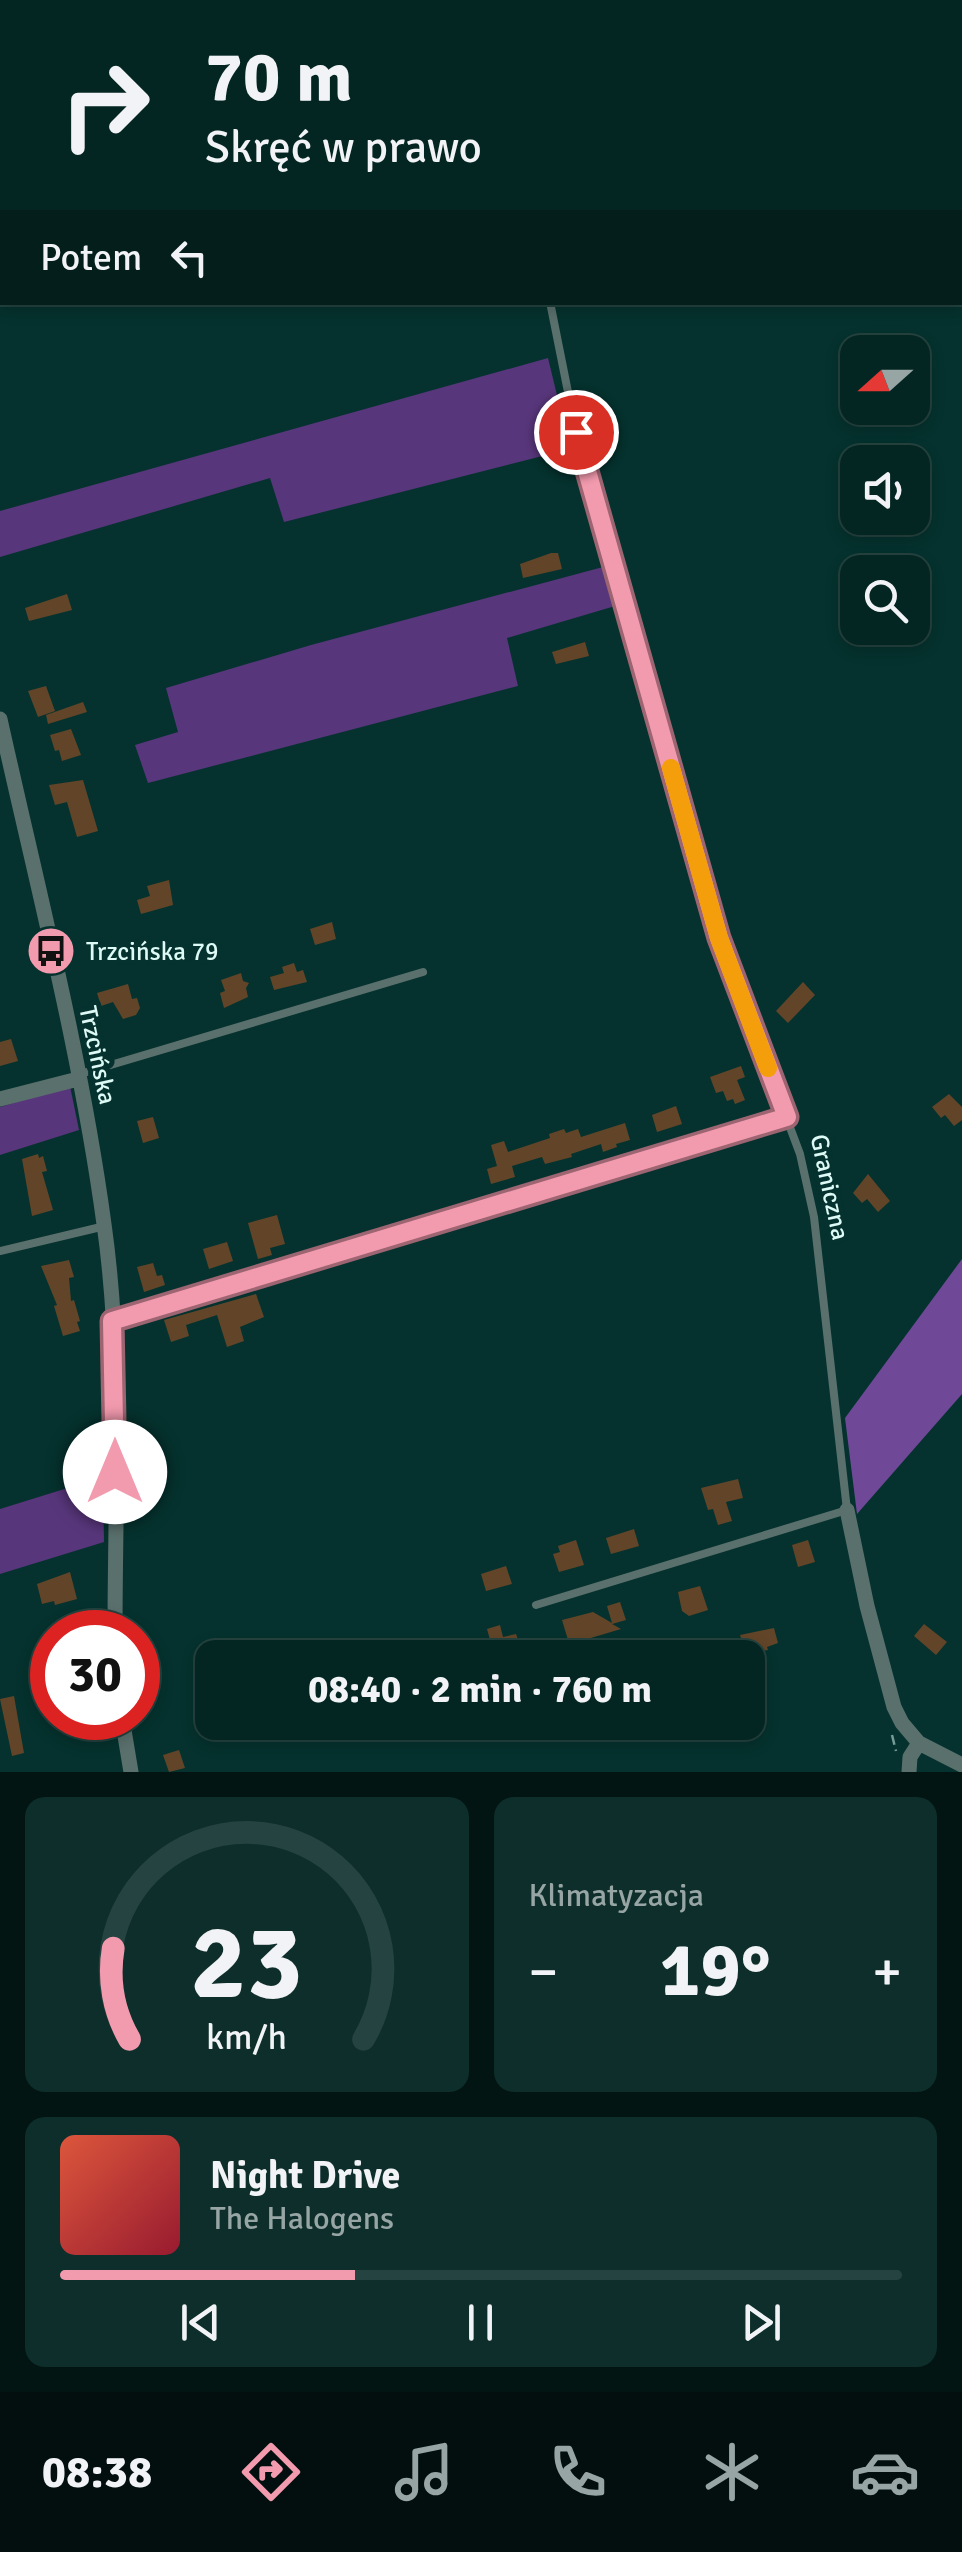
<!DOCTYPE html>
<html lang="pl">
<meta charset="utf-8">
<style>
:root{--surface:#042622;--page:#0d2e2a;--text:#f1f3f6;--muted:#97a5a5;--line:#254340;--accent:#f29aae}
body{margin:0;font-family:Signika,sans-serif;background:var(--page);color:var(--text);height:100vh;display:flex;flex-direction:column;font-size:38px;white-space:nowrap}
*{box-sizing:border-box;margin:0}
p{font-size:32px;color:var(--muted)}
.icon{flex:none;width:55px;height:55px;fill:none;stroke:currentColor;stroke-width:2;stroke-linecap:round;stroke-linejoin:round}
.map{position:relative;height:1772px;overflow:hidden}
.side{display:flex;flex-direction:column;gap:25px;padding:25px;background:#021513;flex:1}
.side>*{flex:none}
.guide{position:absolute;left:0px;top:0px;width:962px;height:305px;box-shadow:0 5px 15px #0003,0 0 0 2px var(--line);background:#042622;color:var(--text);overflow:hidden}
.needle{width:65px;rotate:249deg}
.buttons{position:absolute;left:840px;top:335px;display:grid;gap:20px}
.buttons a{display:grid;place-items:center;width:90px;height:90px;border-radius:20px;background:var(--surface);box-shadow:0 5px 15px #0003,0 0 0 2px var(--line);font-size:50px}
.speed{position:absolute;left:30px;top:1610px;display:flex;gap:20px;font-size:50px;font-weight:700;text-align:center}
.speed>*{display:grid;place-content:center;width:130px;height:130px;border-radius:50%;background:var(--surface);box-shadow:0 5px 15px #0003,0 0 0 2px var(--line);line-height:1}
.speed .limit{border:15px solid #d22;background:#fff;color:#111}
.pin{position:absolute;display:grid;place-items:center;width:85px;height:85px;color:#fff;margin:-42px;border:5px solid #fff;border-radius:50%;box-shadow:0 2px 10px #0007}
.me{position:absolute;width:110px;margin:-55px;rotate:0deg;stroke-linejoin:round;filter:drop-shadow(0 0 8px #0008)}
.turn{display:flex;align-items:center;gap:35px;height:210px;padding:0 40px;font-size:45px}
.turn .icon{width:130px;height:130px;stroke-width:2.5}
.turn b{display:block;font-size:70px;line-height:85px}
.then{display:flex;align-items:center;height:95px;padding:0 40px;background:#0003;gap:20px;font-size:38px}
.big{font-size:75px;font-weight:700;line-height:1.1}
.side .tile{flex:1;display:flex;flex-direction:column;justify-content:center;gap:15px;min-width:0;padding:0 35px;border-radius:20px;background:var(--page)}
.side .dial{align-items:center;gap:0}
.dial svg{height:260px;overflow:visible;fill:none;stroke:var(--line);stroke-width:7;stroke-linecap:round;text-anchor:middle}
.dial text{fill:var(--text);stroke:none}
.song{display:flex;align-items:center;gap:30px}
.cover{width:120px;height:120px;border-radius:15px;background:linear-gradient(135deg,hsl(10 70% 55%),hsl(350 70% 35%))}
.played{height:10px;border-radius:5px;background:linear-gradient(90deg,var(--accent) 35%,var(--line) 35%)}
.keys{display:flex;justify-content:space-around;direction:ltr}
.heat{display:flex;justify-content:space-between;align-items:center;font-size:55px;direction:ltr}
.side .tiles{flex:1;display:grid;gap:25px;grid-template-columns:1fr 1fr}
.tile:last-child{grid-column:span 2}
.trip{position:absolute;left:195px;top:1640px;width:570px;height:100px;border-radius:20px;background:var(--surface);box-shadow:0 5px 15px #0003,0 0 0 2px var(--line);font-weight:700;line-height:100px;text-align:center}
.tab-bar{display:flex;height:160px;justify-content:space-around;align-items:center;background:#020f0e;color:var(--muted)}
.tab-bar .icon{width:70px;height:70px}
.tab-bar .on{color:var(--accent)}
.tab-bar b{font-size:45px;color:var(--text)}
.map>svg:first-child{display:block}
</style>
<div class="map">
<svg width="962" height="1772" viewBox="0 0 962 1772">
<rect width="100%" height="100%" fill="#05322e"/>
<path fill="#58367b" d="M548,358L570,449L284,522L270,478L0,557V511Z
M603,567L615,606L507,638L518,686L148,783L135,745L178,732L166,688L311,645Z
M70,1086L79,1130L0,1155V1107Z
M103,1477L104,1542L0,1574V1509Z"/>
<path fill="#6f4998" d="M962,1259V1394L857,1514L845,1418Z"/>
<path fill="#624528" d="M551,553H558L562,569L523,578L520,564Z
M67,594L72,610L29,621L25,608Z
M585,642L589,656L556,664L552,652Z
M46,686L55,711L38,717L28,691Z
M83,702L87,712L48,724L46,715Z
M71,729L81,755L62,761L59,750L55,751L50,735Z
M83,780L98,831L77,837L67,802L55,805L49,785Z
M169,880L173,905L141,914L137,900L150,896L147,886Z
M332,922L336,939L315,945L310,929Z
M294,963L297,972L303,970L307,982L274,990L270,977L284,973L282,967Z
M241,973L243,981L249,983L246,988L248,997L224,1008L220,993L225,991L221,980Z
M803,982L815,995L788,1023L776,1011Z
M128,984L132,999L137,998L140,1008L136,1015L123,1019L113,1002L101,1006L97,993Z
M11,1039L18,1061L0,1066V1042Z
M741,1066L745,1077L737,1080L745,1100L735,1104L733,1099L727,1101L723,1091L716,1093L710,1077Z
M949,1094L962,1107V1120L954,1126L945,1115L941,1118L932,1107Z
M676,1106L682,1124L657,1132L652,1115Z
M153,1117L159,1138L143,1143L137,1121Z
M625,1123L630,1140L616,1144L617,1147L603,1152L601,1144L571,1154L572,1157L545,1164L542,1157L512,1166L515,1177L491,1184L487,1169L497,1166L491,1145L504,1141L508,1152L550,1138L549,1134L564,1129L566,1133L578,1129L581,1137Z
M38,1154L39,1158L43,1156L47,1171L42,1172L53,1210L32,1216L22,1159Z
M868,1174L890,1201L878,1212L867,1199L862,1203L853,1193Z
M277,1215L285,1244L270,1248L272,1255L258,1259L248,1223Z
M227,1242L233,1261L209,1269L203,1249Z
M69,1260L74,1277L69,1278L71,1301L74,1300L80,1321L77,1322L80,1331L63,1336L54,1306L57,1305L41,1266Z
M153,1263L157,1276L162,1275L165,1285L144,1292L137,1267Z
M256,1294L264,1317L240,1327L244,1341L227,1347L217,1315L186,1325L189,1336L171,1342L164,1320Z
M738,1479L743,1498L726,1502L732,1521L718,1525L713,1509L708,1510L701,1488Z
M634,1529L639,1546L611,1554L606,1538Z
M576,1540L584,1565L559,1572L553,1554L560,1552L558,1546Z
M808,1540L815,1562L798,1567L792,1545Z
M506,1566L512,1584L486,1591L481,1574Z
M70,1572L77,1599L55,1605L54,1601L42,1604L37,1584Z
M700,1586L708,1610L689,1616L682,1611L678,1592Z
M620,1602L626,1620L612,1624L621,1629L584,1640L586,1646L571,1650L562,1620L593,1612L612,1623L607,1606Z
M924,1624L947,1642L936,1655L914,1636Z
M500,1625L503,1637L516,1634L521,1648L516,1650L518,1658H495L487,1629Z
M774,1628L778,1643L767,1647L768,1650L741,1654L737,1642L742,1641L740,1635Z
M14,1696L24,1753L12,1756L0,1699Z
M179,1750L185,1768L169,1772L163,1755Z"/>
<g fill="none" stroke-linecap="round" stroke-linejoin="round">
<path stroke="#769b97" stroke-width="2.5" stroke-dasharray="10 5" stroke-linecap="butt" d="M892,1735L896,1751"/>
<path stroke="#5a706d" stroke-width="8" d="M464,0L465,2
M77,1075L423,972
M0,1251L105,1226
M112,1321L787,1117
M536,1605L847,1510L814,1217L800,1154L719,938L597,512L576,432L550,302"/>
<path stroke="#5a706d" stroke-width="15" d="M0,719C37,886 81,1054 104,1224C123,1358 115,1497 115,1632
M0,1099L78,1079
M847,1510L867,1606L894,1707L902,1723L919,1743L962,1765
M122,1718L131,1772
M909,1772L910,1757L919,1743"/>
</g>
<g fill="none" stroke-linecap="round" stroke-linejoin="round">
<g stroke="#9d6471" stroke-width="25">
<path id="route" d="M115,1472L112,1321L787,1117L719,938L576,432"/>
</g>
<use href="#route" stroke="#f29aae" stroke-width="18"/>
<path stroke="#f59e0b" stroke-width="18" d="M671,768L719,938L768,1068"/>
</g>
<defs>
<g id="bus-disc" transform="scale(2.5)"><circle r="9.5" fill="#f29aae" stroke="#05322e"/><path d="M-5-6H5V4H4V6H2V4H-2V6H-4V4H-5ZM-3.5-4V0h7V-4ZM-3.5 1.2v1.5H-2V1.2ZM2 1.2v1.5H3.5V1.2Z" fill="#111"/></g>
</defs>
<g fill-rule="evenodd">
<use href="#bus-disc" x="51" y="951"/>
</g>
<g text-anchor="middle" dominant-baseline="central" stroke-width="10" stroke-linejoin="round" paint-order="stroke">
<g font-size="25" fill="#defaf6" stroke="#05322e" text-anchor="start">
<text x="86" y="951">Trzcińska 79</text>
</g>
<g font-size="25" fill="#defaf6" stroke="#05322e">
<text transform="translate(98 1055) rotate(78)">Trzcińska</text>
<text transform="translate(830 1187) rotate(78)">Graniczna</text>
</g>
</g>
</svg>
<div class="buttons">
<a><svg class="needle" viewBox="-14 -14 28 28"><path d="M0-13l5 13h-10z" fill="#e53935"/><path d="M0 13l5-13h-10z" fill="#97a5a5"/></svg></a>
<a><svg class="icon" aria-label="sound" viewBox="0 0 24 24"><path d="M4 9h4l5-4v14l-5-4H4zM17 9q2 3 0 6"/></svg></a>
<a><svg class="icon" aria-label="search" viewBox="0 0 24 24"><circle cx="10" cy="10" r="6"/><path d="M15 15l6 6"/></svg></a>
</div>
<div class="speed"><div class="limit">30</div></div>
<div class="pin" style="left:576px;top:432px;background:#d93025"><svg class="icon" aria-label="arrive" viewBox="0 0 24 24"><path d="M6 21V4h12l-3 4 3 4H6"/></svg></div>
<svg class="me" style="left:115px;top:1472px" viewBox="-20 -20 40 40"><circle r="19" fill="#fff"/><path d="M0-13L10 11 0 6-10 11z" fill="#f29aae"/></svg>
<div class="trip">08:40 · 2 min · 760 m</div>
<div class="guide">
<div class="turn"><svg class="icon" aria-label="right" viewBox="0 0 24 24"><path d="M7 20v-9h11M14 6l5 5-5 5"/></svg><div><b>70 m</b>Skręć w prawo</div></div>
<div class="then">Potem<svg class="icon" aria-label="left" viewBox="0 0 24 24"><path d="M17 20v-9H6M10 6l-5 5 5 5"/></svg></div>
</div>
</div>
<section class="side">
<div class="tiles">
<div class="tile dial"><svg viewBox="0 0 100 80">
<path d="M14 69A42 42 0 1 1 86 69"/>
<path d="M14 69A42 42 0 0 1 9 41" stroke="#f29aae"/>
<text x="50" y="56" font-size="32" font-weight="700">23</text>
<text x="50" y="72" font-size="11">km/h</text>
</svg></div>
<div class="tile"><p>Klimatyzacja</p>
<div class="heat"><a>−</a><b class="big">19°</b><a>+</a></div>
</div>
<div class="tile">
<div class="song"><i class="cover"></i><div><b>Night Drive</b><p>The Halogens</p></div></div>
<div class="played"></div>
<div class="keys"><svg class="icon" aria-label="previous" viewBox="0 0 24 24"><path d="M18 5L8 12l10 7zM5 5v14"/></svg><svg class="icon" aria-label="pause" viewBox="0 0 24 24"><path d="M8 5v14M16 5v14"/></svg><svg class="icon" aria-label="next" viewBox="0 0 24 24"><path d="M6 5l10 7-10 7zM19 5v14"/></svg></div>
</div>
</div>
</section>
<nav class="tab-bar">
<b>08:38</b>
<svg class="icon on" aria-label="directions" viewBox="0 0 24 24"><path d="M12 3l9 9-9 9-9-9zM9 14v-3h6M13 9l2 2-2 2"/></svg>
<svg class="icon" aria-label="music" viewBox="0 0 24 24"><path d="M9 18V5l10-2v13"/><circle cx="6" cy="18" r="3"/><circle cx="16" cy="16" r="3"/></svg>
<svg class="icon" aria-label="phone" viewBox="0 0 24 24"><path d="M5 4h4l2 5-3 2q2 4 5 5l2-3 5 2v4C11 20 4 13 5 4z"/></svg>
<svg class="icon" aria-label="climate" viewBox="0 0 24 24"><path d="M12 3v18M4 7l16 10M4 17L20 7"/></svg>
<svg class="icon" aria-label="car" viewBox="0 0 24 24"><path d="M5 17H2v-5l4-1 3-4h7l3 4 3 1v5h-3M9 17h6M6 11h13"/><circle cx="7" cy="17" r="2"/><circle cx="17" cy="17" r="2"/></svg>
</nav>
